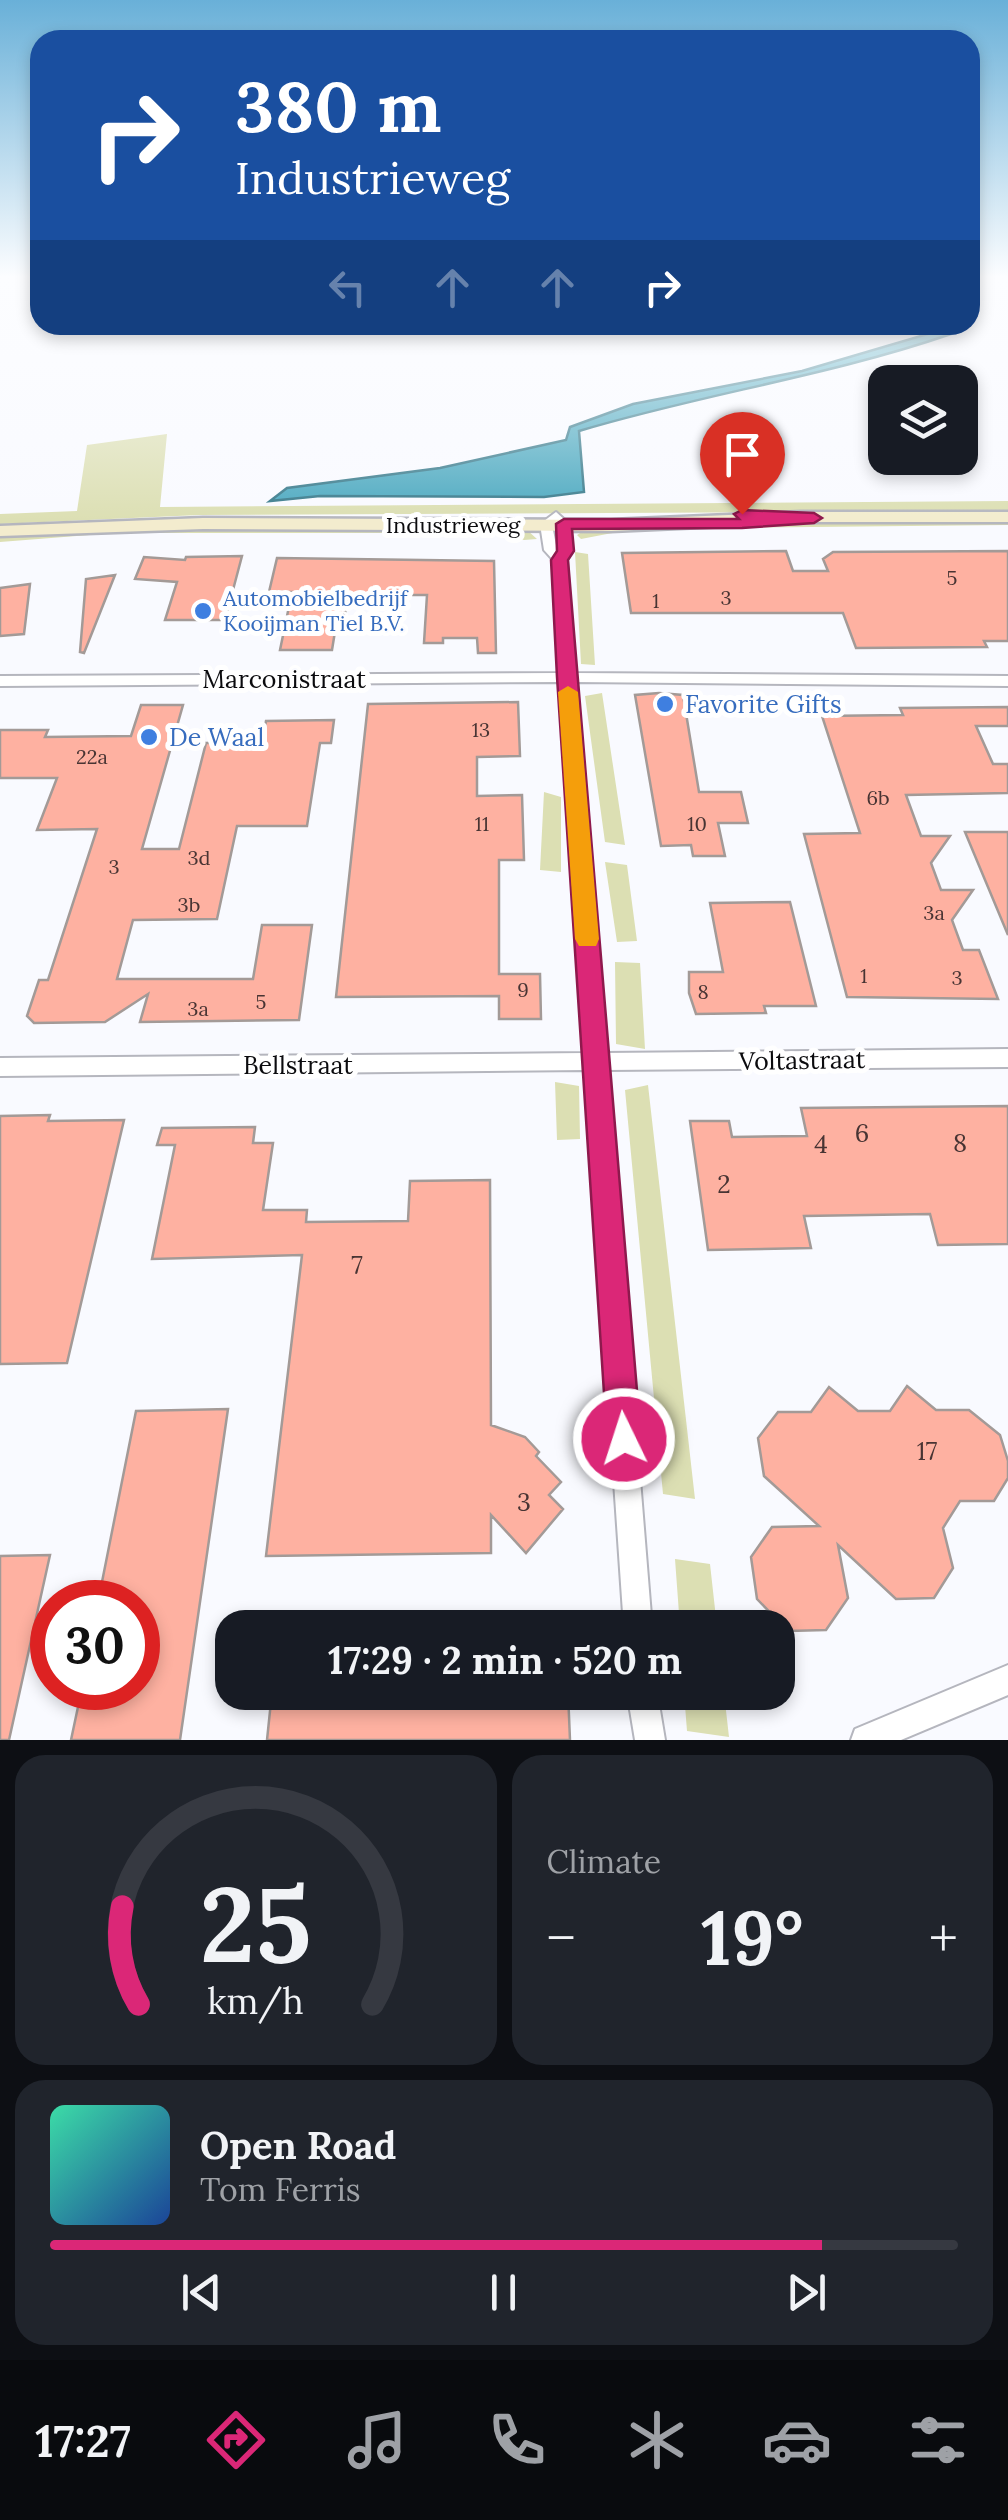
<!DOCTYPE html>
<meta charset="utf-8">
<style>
:root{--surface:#171b24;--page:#20242c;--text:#f1f3f6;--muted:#9ea1a6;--line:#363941;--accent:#db2777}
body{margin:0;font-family:Lora,serif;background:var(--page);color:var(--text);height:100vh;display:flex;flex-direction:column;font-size:38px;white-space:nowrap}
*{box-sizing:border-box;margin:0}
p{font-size:32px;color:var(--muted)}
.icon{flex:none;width:55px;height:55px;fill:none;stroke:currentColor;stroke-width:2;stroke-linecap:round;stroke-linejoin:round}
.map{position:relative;height:1740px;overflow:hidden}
.side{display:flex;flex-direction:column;gap:15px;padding:15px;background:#0d0f14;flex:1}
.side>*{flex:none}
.top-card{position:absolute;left:30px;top:30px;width:950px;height:305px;border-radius:30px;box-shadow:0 5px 15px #0003;background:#1a4fa0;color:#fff;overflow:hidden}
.tools{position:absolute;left:868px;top:365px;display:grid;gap:20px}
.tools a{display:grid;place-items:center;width:110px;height:110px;border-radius:20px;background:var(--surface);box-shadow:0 5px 15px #0003;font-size:50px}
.speed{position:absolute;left:30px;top:1580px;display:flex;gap:20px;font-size:50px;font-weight:700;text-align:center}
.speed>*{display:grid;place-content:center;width:130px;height:130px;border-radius:50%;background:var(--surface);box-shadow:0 5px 15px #0003;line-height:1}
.speed .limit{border:15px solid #d22;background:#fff;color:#111}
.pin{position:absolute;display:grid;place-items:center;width:85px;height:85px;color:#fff;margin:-102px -42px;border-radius:50% 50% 50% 0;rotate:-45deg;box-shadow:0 0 10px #0007}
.pin .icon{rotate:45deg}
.me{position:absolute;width:110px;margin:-55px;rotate:356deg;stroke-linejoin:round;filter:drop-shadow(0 0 8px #0008)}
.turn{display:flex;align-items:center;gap:35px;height:210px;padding:0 40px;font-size:45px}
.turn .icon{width:130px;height:130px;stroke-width:2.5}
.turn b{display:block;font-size:70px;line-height:85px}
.lanes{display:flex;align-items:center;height:95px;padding:0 40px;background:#0003;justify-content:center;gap:50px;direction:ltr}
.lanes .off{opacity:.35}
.big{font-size:75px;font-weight:800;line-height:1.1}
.side .card{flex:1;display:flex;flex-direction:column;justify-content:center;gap:15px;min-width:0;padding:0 35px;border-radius:30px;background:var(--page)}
.side .dial{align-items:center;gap:0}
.dial svg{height:260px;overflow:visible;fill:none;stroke:var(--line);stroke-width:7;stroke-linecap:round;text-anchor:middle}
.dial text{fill:var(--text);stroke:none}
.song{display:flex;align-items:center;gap:30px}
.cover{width:120px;height:120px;border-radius:15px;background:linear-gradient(135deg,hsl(160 70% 55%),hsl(220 70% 35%))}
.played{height:10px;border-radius:5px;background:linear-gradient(90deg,var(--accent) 85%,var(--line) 85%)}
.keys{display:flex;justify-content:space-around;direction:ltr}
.heat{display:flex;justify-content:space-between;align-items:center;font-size:55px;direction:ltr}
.side .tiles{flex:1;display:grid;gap:15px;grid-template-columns:1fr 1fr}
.card:last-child{grid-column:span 2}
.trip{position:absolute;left:215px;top:1610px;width:580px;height:100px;border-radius:30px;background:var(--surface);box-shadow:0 5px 15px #0003;font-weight:800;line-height:100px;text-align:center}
.menu{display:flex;height:160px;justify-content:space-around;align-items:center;background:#090b0e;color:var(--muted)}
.menu .icon{width:70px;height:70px}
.menu .active{color:var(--accent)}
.menu b{font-size:45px;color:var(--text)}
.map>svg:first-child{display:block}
</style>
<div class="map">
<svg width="1008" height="1740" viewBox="0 0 1008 1740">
<rect width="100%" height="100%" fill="#f9faff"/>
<path fill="#dcdfb3" d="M167,434L160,507L1008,501V511L199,515L0,524V514L77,511L87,445Z
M1008,520V525L633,529L581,539L577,535L588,528Z
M124,529L527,530L537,539L524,540L496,533H115L0,542V537Z
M575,552L588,554L595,665L581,664Z
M602,693L625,845L605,842L585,696Z
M544,792L561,797V872L540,870Z
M605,862L627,865L637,941L617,942Z
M615,962L640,963L645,1049L616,1044Z
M555,1082L579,1086L580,1139L557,1140Z
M648,1085L695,1499L663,1494L625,1090Z
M675,1559L710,1564L717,1627H680Z
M684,1693H724L729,1737L687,1731Z"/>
<path fill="#4ca9c0" stroke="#387a8b" stroke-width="2.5" d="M941,330L951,334C829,376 702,394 579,431L584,492L544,497L320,496L270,501L287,488L440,468L566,440L570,427L633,404L802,371Z"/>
<path fill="#feb1a1" stroke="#a39a97" stroke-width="2.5" d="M786,551L793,571H828L823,559L833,552L1008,551V641H984L987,647L856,648L843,613H631L622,553Z
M242,556L225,620H165L177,582L135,579L144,557L185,560L186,557Z
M277,558L494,561L496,653H478L477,638H443V643H424L427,595H348L345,613H338L332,650H280L292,592H269Z
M115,575L84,653L80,652L86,579Z
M30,584L24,634L0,636V588Z
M659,693L683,695L699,792H741L748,823H718L725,856H693L691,845L661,846L635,695Z
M518,702L520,756L477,757V796L522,795L524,860H499V974H540L541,1019H499V996L336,997L368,704Z
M141,705H183L142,849H179L206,743L262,742L266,721L334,720L331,743H320L307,826H237L217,919L133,920L117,979H253L262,925H312L299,1020L140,1022L148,994L105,1022L34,1023L27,1016L39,980H48L97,829L37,830L57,778H0V730H48L45,737L131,736Z
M1008,707V726H976L993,764H1008V793L906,795L921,836H950L931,863L941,890H973L952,920L963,950H979L998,999L847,997L804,834L860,833L822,716L903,715L900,708Z
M965,832H1008V935Z
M790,902L816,1006H764L766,1013L696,1014L689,993V972H723L710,903Z
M1008,1106V1244L938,1245L930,1214L804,1216L811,1248L708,1250L690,1121H729L732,1137L807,1136L801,1108Z
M50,1115L48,1121L124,1120L67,1363L0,1364V1116Z
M255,1127L253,1143H273L263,1210H307L306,1222L408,1221L410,1181L490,1180L491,1425L525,1437L539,1452L536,1456L561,1482L549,1495L563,1509L526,1553L491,1515V1553L266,1556L302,1255L152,1259L175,1145H157L162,1128Z
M907,1386L936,1410H969L1000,1435L1008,1461V1478L994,1501H960L943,1528L953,1568L934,1598L896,1599L838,1545L848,1598L826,1630L788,1631L757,1599L751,1557L772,1527L819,1526L764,1476L758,1438L778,1412H811L829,1387L858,1411H890Z
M228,1409L180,1740H71L82,1688H138V1602H98L136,1411Z
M50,1555L9,1740H0V1556Z
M272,1692H568L570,1740H267Z"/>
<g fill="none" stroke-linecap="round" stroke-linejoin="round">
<g stroke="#b5b6be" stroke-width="4">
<path id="street" d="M556,512L566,521L571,537L567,560L574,673L1008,676V686L575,682L605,1053L1008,1049V1067L607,1070L652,1628H624L586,1070L0,1076V1058L585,1053L560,682L0,686V676L559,673L554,561L544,550L540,524ZM555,523L559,537L557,550L552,525Z
M1008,1665V1695L901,1740H851L855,1729Z
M627,1692H657L665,1740H635Z"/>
</g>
<g stroke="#b5b6be" stroke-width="5">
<path id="secondary" d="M801,512H1008V522H818L611,531L203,529L0,536V526L203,518L611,520Z"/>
</g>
<use href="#street" fill="#fff" fill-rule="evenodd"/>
<use href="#secondary" fill="#f3ecce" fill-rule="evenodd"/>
</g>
<linearGradient id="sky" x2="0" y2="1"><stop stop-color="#69b0d8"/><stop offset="0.53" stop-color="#fcfdff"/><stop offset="1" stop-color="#fcfdff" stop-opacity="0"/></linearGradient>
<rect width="1008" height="522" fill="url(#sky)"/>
<path fill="#db2777" stroke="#8e194d" stroke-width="2.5" d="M742,510L814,513L822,518L814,523L742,528L572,529L574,551L568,560L641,1439L636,1451L624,1456L612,1451L607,1439L557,677L551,560L557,551L556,524L564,519H739L734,514Z"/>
<path fill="#f59e0b" d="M568,686L578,692L599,939L596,946H579L575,939L558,692Z"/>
<g fill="#3f7fe0" stroke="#fff" stroke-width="4">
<circle cx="203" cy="611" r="10"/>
<circle cx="665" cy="704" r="10"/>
<circle cx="149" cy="737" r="10"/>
</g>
<g text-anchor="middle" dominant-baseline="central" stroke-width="10" stroke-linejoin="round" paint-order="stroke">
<g font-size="20" fill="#483433">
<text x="952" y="577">5</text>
<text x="726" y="597">3</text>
<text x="656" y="600">1</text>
<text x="481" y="729">13</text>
<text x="92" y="756">22a</text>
<text x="878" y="797">6b</text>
<text x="482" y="823">11</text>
<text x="697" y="823">10</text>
<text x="199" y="857">3d</text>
<text x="114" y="866">3</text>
<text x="189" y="904">3b</text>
<text x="934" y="912">3a</text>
<text x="864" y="975">1</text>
<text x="957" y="977">3</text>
<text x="523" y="989">9</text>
<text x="703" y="991">8</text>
<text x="261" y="1001">5</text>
<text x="198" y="1008">3a</text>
</g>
<g font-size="22" fill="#0b0b0e" stroke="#fff">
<text x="453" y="525">Industrieweg</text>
</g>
<g font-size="22" fill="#366cbe" stroke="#fff" text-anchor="start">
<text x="223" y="598">Automobielbedrijf<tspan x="223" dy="25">Kooijman Tiel B.V.</tspan></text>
</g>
<g font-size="25" fill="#0b0b0e" stroke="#fff">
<text x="284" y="679">Marconistraat</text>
<text transform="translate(802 1060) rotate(-1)">Voltastraat</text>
<text x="298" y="1065">Bellstraat</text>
</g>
<g font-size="25" fill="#366cbe" stroke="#fff" text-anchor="start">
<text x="685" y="704">Favorite Gifts</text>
<text x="169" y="737">De Waal</text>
</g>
<g font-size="25" fill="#483433">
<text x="862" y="1133">6</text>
<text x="960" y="1143">8</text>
<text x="821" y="1144">4</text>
<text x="724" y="1184">2</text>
<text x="357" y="1265">7</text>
<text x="927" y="1451">17</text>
<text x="524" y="1502">3</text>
</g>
</g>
</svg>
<div class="tools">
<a><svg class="icon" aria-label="layers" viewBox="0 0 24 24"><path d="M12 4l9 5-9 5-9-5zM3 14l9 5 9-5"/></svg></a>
</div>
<div class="speed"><div class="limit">30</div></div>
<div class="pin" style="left:742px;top:514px;background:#d93025"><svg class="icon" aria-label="arrive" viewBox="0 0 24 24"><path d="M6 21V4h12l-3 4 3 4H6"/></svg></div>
<svg class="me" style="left:624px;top:1439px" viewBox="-20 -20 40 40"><circle r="17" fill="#db2777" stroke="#fff" stroke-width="3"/><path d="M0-11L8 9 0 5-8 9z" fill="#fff"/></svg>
<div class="trip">17:29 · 2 min · 520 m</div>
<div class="top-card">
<div class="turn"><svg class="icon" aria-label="right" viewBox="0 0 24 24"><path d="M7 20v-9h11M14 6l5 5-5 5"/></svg><div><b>380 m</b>Industrieweg</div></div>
<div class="lanes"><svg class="icon off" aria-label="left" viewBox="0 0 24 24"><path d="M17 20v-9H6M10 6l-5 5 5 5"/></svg><svg class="icon off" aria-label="ahead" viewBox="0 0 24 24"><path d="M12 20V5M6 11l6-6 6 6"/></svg><svg class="icon off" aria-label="ahead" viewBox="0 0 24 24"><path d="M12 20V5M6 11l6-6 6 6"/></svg><svg class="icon" aria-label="right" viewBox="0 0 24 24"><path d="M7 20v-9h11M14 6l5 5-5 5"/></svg></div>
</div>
</div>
<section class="side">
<div class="tiles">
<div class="card dial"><svg viewBox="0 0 100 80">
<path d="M14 69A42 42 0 1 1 86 69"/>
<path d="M14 69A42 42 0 0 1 9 39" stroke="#db2777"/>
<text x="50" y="56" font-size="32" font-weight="700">25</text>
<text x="50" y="72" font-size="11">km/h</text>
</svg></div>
<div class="card"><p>Climate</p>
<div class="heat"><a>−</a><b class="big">19°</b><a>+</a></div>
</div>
<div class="card">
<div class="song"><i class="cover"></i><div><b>Open Road</b><p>Tom Ferris</p></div></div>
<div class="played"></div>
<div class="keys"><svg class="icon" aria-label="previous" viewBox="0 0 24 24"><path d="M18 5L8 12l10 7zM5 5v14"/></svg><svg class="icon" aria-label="pause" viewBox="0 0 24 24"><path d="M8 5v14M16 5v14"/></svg><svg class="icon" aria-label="next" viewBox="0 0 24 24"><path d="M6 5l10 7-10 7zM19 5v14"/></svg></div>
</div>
</div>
</section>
<nav class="menu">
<b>17:27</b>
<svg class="icon active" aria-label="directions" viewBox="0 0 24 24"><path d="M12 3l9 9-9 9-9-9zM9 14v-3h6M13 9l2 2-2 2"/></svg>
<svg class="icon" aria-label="music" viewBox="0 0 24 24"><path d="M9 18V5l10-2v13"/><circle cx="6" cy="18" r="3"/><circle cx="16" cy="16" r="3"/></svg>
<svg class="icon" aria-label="phone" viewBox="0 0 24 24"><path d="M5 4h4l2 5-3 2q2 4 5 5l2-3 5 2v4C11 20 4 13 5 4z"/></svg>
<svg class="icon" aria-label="climate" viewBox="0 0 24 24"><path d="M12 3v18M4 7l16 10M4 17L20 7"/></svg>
<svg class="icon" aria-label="car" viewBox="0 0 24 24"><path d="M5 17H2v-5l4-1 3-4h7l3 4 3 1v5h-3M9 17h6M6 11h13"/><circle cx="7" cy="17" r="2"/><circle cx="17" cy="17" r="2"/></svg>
<svg class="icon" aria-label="filters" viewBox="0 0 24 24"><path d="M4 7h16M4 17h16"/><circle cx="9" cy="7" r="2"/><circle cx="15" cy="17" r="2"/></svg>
</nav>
